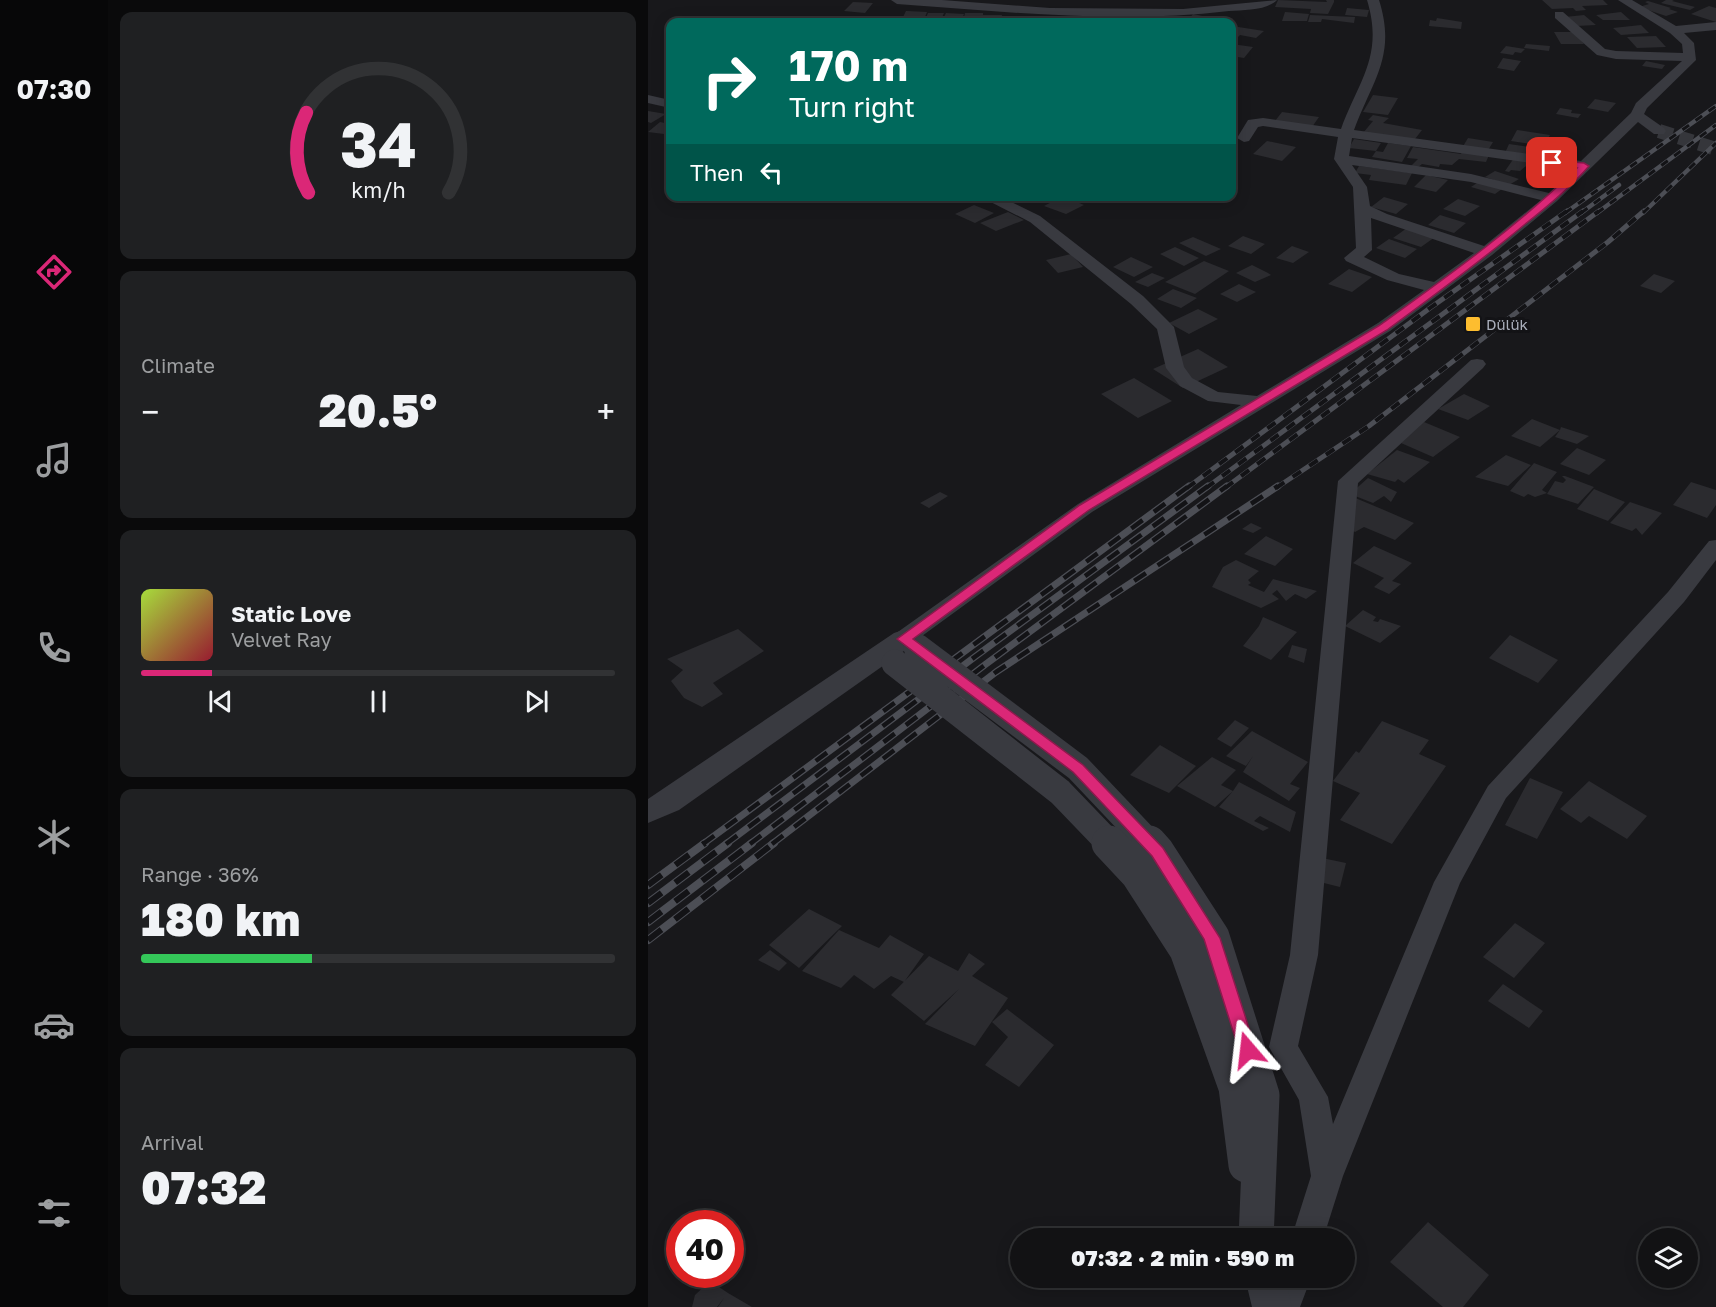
<!DOCTYPE html>
<meta charset="utf-8">
<style>
:root{--surface:#121214;--page:#1f2022;--text:#f1f3f6;--muted:#9c9ea0;--line:#313234;--accent:#db2777}
body{margin:0;font-family:"Golos Text",sans-serif;background:var(--page);color:var(--text);height:100vh;display:flex;flex-direction:column;font-size:22px;white-space:nowrap}
*{box-sizing:border-box;margin:0}
p{font-size:20px;color:var(--muted)}
.icon{flex:none;width:33px;height:33px;fill:none;stroke:currentColor;stroke-width:2;stroke-linecap:round;stroke-linejoin:round}
.map{position:relative;flex:1;overflow:hidden}
.panel{display:flex;flex-direction:column;gap:12px;padding:12px;background:#0a0a0b;width:540px}
.panel>*{flex:none}
.guide{position:absolute;left:18px;top:18px;width:570px;height:183px;border-radius:12px;box-shadow:0 3px 15px #0003,0 0 0 2px var(--line);background:#00695c;color:#fff;overflow:hidden}
.controls{position:absolute;left:990px;top:1228px;display:grid;gap:12px}
.controls a{display:grid;place-items:center;width:60px;height:60px;border-radius:50%;background:var(--surface);box-shadow:0 3px 15px #0003,0 0 0 2px var(--line);font-size:30px}
.speed{position:absolute;left:18px;top:1210px;display:flex;gap:12px;font-size:30px;font-weight:700;text-align:center}
.speed>*{display:grid;place-content:center;width:78px;height:78px;border-radius:50%;background:var(--surface);box-shadow:0 3px 15px #0003,0 0 0 2px var(--line);line-height:1}
.speed .limit{border:9px solid #d22;background:#fff;color:#111}
.pin{position:absolute;display:grid;place-items:center;width:51px;height:51px;color:#fff;margin:-26px;border-radius:12px;box-shadow:0 3px 9px #0006}
.me{position:absolute;width:66px;margin:-33px;rotate:343deg;stroke-linejoin:round;filter:drop-shadow(0 0 4px #0008)}
.turn{display:flex;align-items:center;gap:21px;height:126px;padding:0 24px;font-size:27px}
.turn .icon{width:78px;height:78px;stroke-width:2.5}
.turn b{display:block;font-size:42px;line-height:51px}
.then{display:flex;align-items:center;height:57px;padding:0 24px;background:#0003;gap:12px;font-size:22px}
.big{font-size:45px;font-weight:800;line-height:1.1}
.panel .widget{flex:1;display:flex;flex-direction:column;justify-content:center;gap:9px;min-width:0;padding:0 21px;border-radius:12px;background:var(--page)}
.panel .dial{align-items:center;gap:0}
.dial svg{height:156px;overflow:visible;fill:none;stroke:var(--line);stroke-width:7;stroke-linecap:round;text-anchor:middle}
.dial text{fill:var(--text);stroke:none}
.song{display:flex;align-items:center;gap:18px}
.cover{width:72px;height:72px;border-radius:9px;background:linear-gradient(135deg,hsl(80 70% 55%),hsl(350 70% 35%))}
.played{height:6px;border-radius:3px;background:linear-gradient(90deg,var(--accent) 15%,var(--line) 15%)}
.keys{display:flex;justify-content:space-around;direction:ltr}
.heat{display:flex;justify-content:space-between;align-items:center;font-size:33px;direction:ltr}
.charge{height:9px;border-radius:4px;background:linear-gradient(90deg,#34c759 36%,var(--line) 0)}
.trip{position:absolute;left:362px;top:1228px;width:345px;height:60px;border-radius:30px;background:var(--surface);box-shadow:0 3px 15px #0003,0 0 0 2px var(--line);font-weight:800;line-height:60px;text-align:center}
main{display:flex;flex:1;min-height:0}
.dock{display:flex;flex-direction:column;width:108px;justify-content:space-around;align-items:center;background:#070708;color:var(--muted)}
.dock .icon{width:42px;height:42px}
.dock .active{color:var(--accent)}
.dock b{font-size:27px;color:var(--text)}
.map>svg:first-child{display:block}
</style>
<main>
<nav class="dock">
<b>07:30</b>
<svg class="icon active" aria-label="directions" viewBox="0 0 24 24"><path d="M12 3l9 9-9 9-9-9zM9 14v-3h6M13 9l2 2-2 2"/></svg>
<svg class="icon" aria-label="music" viewBox="0 0 24 24"><path d="M9 18V5l10-2v13"/><circle cx="6" cy="18" r="3"/><circle cx="16" cy="16" r="3"/></svg>
<svg class="icon" aria-label="phone" viewBox="0 0 24 24"><path d="M5 4h4l2 5-3 2q2 4 5 5l2-3 5 2v4C11 20 4 13 5 4z"/></svg>
<svg class="icon" aria-label="climate" viewBox="0 0 24 24"><path d="M12 3v18M4 7l16 10M4 17L20 7"/></svg>
<svg class="icon" aria-label="car" viewBox="0 0 24 24"><path d="M5 17H2v-5l4-1 3-4h7l3 4 3 1v5h-3M9 17h6M6 11h13"/><circle cx="7" cy="17" r="2"/><circle cx="17" cy="17" r="2"/></svg>
<svg class="icon" aria-label="filters" viewBox="0 0 24 24"><path d="M4 7h16M4 17h16"/><circle cx="9" cy="7" r="2"/><circle cx="15" cy="17" r="2"/></svg>
</nav>
<section class="panel">
<div class="widget dial"><svg viewBox="0 0 100 80">
<path d="M14 69A42 42 0 1 1 86 69"/>
<path d="M14 69A42 42 0 0 1 13 28" stroke="#db2777"/>
<text x="50" y="56" font-size="32" font-weight="700">34</text>
<text x="50" y="72" font-size="11">km/h</text>
</svg></div>
<div class="widget"><p>Climate</p>
<div class="heat"><a>−</a><b class="big">20.5°</b><a>+</a></div>
</div>
<div class="widget">
<div class="song"><i class="cover"></i><div><b>Static Love</b><p>Velvet Ray</p></div></div>
<div class="played"></div>
<div class="keys"><svg class="icon" aria-label="previous" viewBox="0 0 24 24"><path d="M18 5L8 12l10 7zM5 5v14"/></svg><svg class="icon" aria-label="pause" viewBox="0 0 24 24"><path d="M8 5v14M16 5v14"/></svg><svg class="icon" aria-label="next" viewBox="0 0 24 24"><path d="M6 5l10 7-10 7zM19 5v14"/></svg></div>
</div>
<div class="widget"><p>Range · 36%</p><b class="big">180 km</b><div class="charge"></div></div>
<div class="widget"><p>Arrival</p><b class="big">07:32</b></div>
</section>
<div class="map">
<svg width="1068" height="1307" viewBox="0 0 1068 1307">
<rect width="100%" height="100%" fill="#18181b"/>
<path fill="#2b2b2f" d="M630,0L679,2L678,0H686V2L680,14L662,13L663,9L627,7Z
M894,0H955L960,5L934,6L938,10L928,11L925,8L904,9Z
M1018,0H1026L1024,1L1047,7L1042,10L1013,3Z
M1000,1L1023,8L1021,9L1030,12L1018,16L991,7L1001,4L997,2Z
M205,2L225,3L217,13L196,11Z
M1061,6L1068,8V22L1043,14Z
M699,8L721,10L719,17L697,15Z
M258,11L279,12L275,22L253,21Z
M637,12L661,14L659,21H634Z
M973,12L982,20H955L948,15Z
M280,13H296L292,22H276Z
M298,13L316,14L313,22L294,21Z
M317,13H335V15H354L353,22H315Z
M545,14L559,17L556,20L545,19L542,22H512L516,17L541,19Z
M662,15L707,17L706,23L674,19L673,22H660Z
M936,15L948,25L928,26L917,17Z
M789,18L814,22L813,29L781,26L782,20L788,21Z
M993,25L1001,33L973,35L965,28Z
M584,26L616,31L608,38L592,35L589,38L584,37Z
M906,32H928L936,44H913Z
M1008,36L1018,47L989,48L979,37Z
M584,44L605,47L596,58L584,56Z
M878,44L902,46L901,51L876,48Z
M858,46L877,49L873,53L867,52L865,55L852,53Z
M855,58L873,61L866,71L849,68Z
M998,61L1017,65L1014,69L994,66Z
M725,95L750,98L740,115L715,112Z
M947,99L968,103L960,112L939,108Z
M912,108L924,110L923,113L933,114L930,118L908,114Z
M0,111L18,114L3,123L0,122Z
M634,112L671,117L664,127L627,121Z
M725,115L741,118L735,123L774,130L767,139L715,133L725,121L720,120Z
M12,122L22,124V130L16,134L0,132Z
M869,130L902,135L896,146L863,141Z
M820,138L845,142L839,152L814,148Z
M706,139L733,143L728,151L735,152L740,143L763,146L754,162L724,157L728,151L701,148Z
M619,141L648,147L634,161L605,154Z
M910,143L922,147L915,152L902,148Z
M861,144L894,149L890,158L857,153Z
M765,147L813,154L814,152L841,155L838,162L811,159L804,165L792,164L791,167L774,164L769,168L762,167L770,159L759,158Z
M866,158L883,162L872,171L863,170L861,172L857,171Z
M711,166L764,173L758,185L721,180L723,175L707,173Z
M847,171L871,179L861,185L837,177Z
M778,175L800,180L788,192L766,187Z
M835,179L858,186L847,194L823,187Z
M415,196L436,205L418,214L396,206Z
M736,197L760,204L748,214L723,207Z
M810,199L832,206L817,216L795,209Z
M326,205L346,213L327,223L307,214Z
M360,212L376,220L348,231L332,223Z
M792,215L818,223L806,233L780,225Z
M759,228L787,237L773,247L745,238Z
M595,236L617,244L603,254L580,246Z
M545,237L573,249L558,256L531,243Z
M741,239L769,249L757,258L728,248Z
M644,246L661,252L645,263L628,258Z
M527,247L551,258L536,266L512,254Z
M423,254L435,267L410,273L398,260Z
M483,257L505,267L486,277L465,267Z
M556,261L581,271L547,294L517,282Z
M604,265L620,273L623,275L607,282L588,273Z
M701,269L724,277L704,292L680,284Z
M504,273L517,278L500,287L487,282Z
M1006,274L1027,281L1013,293L992,286Z
M591,284L608,292L589,302L572,294Z
M525,289L549,298L533,308L509,299Z
M550,309L570,319L541,334L521,323Z
M550,349L580,367L535,388L505,369Z
M486,378L524,401L490,418L453,394Z
M816,394L842,406L820,420L790,409Z
M884,419L912,430L913,427L941,436L929,444L907,437L912,430L892,447L863,436Z
M776,422L812,437L785,457L753,443Z
M929,448L958,460L941,475L912,464Z
M749,450L782,462L756,483L750,479L747,482L719,474Z
M858,455L883,465L860,486L827,477Z
M886,463L909,472L894,490L899,493L887,497L880,494L876,497L862,491Z
M914,476H917L946,487L930,504L899,494L907,481L915,483L918,480Z
M720,478L749,492L743,502L736,496L725,503L702,494Z
M1043,482L1068,490V505L1059,518L1025,505Z
M946,489L977,502L960,521L929,509Z
M292,492L300,496L281,508L272,503Z
M705,497L736,510L766,523L747,540L716,527L707,532L700,528Z
M982,502L1014,513L994,535L988,528L984,531L962,523Z
M603,523L614,528L605,533L594,529Z
M618,536L645,549L627,566L596,554Z
M726,546L764,563L744,581L753,584L741,594L726,587L736,578L705,563Z
M588,560L611,571L600,580L603,583L600,585L616,592L625,579L669,591L658,599L647,594L638,601L629,590L624,594L631,599L613,608L564,587L575,567Z
M715,610L728,617L725,621L730,622L732,619L753,626L732,643L697,626Z
M615,617L649,632L623,660L595,646L611,626Z
M90,629L116,651L65,683L75,694L54,707L36,698L23,681L35,670L19,659Z
M862,635L910,660L890,683L841,658Z
M644,645L659,649L656,663L640,657Z
M587,720L601,728L583,747L569,739Z
M734,721L781,740L771,754L798,766L744,844L692,820L712,793L685,781L708,751L711,753Z
M604,731L660,762L642,784L652,788L641,801L595,772L605,756L598,766L578,756Z
M512,745L548,766L521,793L482,775Z
M564,757L588,770L573,785L585,791L591,782L648,812L642,832L612,816L606,821L621,828L615,831L571,807L585,791L567,807L529,786Z
M882,778L915,792L889,839L857,825Z
M941,781L999,816L979,839L941,816L933,823L912,809Z
M674,858L698,863L692,887L668,881Z
M161,909L194,926L151,968L121,945Z
M867,923L897,943L866,978L835,957Z
M191,930L231,948L242,935L276,954L256,982L243,976L226,989L206,975L193,988L154,971Z
M122,950L139,963L131,971L110,960Z
M321,953L337,964L324,976L360,998L327,1046L277,1024L311,989L276,1021L243,995L281,956L310,971Z
M855,984L895,1011L881,1028L840,1001Z
M359,1009L406,1045L371,1087L337,1065L360,1037L344,1022Z
M780,1222L841,1275L815,1307H795L742,1262Z
M62,1281L80,1293L104,1307H70L76,1298L69,1307H44L47,1295Z"/>
<g fill="none" stroke-linecap="round" stroke-linejoin="round">
<path stroke="#35363b" stroke-width="14" stroke-dasharray="14 7" stroke-linecap="butt" d="M1011,131L1068,149"/>
<path fill="#393a40" fill-rule="evenodd" d="M243,0H294L402,8L535,9L629,0C618,11 596,10 581,11C471,24 359,12 249,4Z
M719,0H731C749,56 724,81 706,130L933,161L983,113L988,103L1034,61L968,59L949,55L907,18V12H915L957,49L968,51L1035,53L1034,44L1022,33L970,0H984L1028,26L1068,22V30L1036,33L1046,43L1048,60L999,108L996,114L1016,128L1018,131L1016,134H1006L990,122L909,201L844,255L742,331L444,512L263,644L255,646L247,644L244,639L247,634L430,504L593,405L560,401L532,386L518,368L509,329L483,304L382,222L331,196H351L392,216L495,296L526,327L536,367L544,378L570,392L609,396L730,323L776,290L739,280L698,261L696,258L708,248L705,187L686,159L690,137L615,126L610,127L601,141L596,142L589,138L600,120L615,118L693,129C711,80 736,56 719,0ZM704,138L926,169L901,193L823,174L701,156ZM704,165L823,182L893,200L836,246L739,214L722,206L719,187ZM723,218L729,220L826,253L786,282L751,274L716,257L724,250Z
M0,95L22,100V108L0,103Z
M829,359L835,360L838,364L835,368L710,483L670,955L650,1046L680,1097L685,1124L786,882L840,786L1020,592L1061,541L1068,540V560L1036,602L858,798L812,883L695,1176L675,1239H643L663,1176L651,1100L621,1047L642,955L690,481L823,360Z
M631,1278H663L652,1307H618Z"/>
<path fill="#393a40" fill-rule="evenodd" d="M255,630L279,641L282,647L279,653L269,656L256,651L31,810L0,823V799L246,633Z
M597,1278H637L644,1307H604Z"/>
<g stroke="#4c4e55" stroke-width="4.5">
<path id="rail-far3" d="M917,213L1068,106
M933,213L971,185
M949,213L1068,125
M995,213L1068,143"/>
</g>
<g stroke="#4c4e55" stroke-width="5">
<path id="rail-far2" d="M539,488L782,308L919,211
M558,488L935,211
M577,488L951,211
M628,488L721,426L960,242L996,211"/>
</g>
<g stroke="#4c4e55" stroke-width="7">
<path id="rail-far1" d="M55,844L541,486
M78,844L328,656L560,486
M102,844L338,664L579,486
M124,844L348,672L630,486"/>
</g>
<g stroke="#4c4e55" stroke-width="8">
<path id="rail" d="M0,885L57,843
M0,903L80,843
M0,922L104,843
M0,940L126,843"/>
</g>
<use href="#rail-far3" stroke="#131316" stroke-width="3" stroke-dasharray="8" stroke-linecap="butt"/>
<use href="#rail-far2" stroke="#131316" stroke-width="4" stroke-dasharray="10" stroke-linecap="butt"/>
<use href="#rail-far1" stroke="#131316" stroke-width="4.5" stroke-dasharray="14" stroke-linecap="butt"/>
<use href="#rail" stroke="#131316" stroke-width="6" stroke-dasharray="17" stroke-linecap="butt"/>
<path stroke="#393a40" stroke-width="27" d="M269,647L430,768L502,844
M247,663L412,792L462,844"/>
<path stroke="#393a40" stroke-width="35" d="M461,843L490,874L539,950L588,1087L598,1165
M501,843L509,852L564,937L614,1095L608,1239"/>
</g>
<path fill="#db2777" stroke="#8e194d" stroke-width="1.5" d="M904,160L936,163L941,166C922,188 899,207 876,225C832,262 785,296 739,330L441,510L265,639L435,765L515,848L572,938L608,1050L606,1055L600,1058L593,1055L591,1050L556,939L504,856L425,772L249,639L432,505L732,325C800,276 869,227 929,168L901,165V161Z"/>
<rect fill="#fdbd2f" stroke="#131316" stroke-width="2" x="817" y="316" width="16" height="16" rx="3"/>
<g text-anchor="middle" dominant-baseline="central" stroke-width="6" stroke-linejoin="round" paint-order="stroke">
<g font-size="15" fill="#aaafbb" stroke="#131316" text-anchor="start">
<text x="838" y="324">Dülük</text>
</g>
</g>
</svg>
<div class="controls">
<a><svg class="icon" aria-label="layers" viewBox="0 0 24 24"><path d="M12 4l9 5-9 5-9-5zM3 14l9 5 9-5"/></svg></a>
</div>
<div class="speed"><div class="limit">40</div></div>
<div class="pin" style="left:904px;top:163px;background:#d93025"><svg class="icon" aria-label="arrive" viewBox="0 0 24 24"><path d="M6 21V4h12l-3 4 3 4H6"/></svg></div>
<svg class="me" style="left:600px;top:1050px" viewBox="-20 -20 40 40"><path d="M0-17L14 15 0 8-14 15z" fill="#db2777" stroke="#fff" stroke-width="4"/></svg>
<div class="trip">07:32 · 2 min · 590 m</div>
<div class="guide">
<div class="turn"><svg class="icon" aria-label="right" viewBox="0 0 24 24"><path d="M7 20v-9h11M14 6l5 5-5 5"/></svg><div><b>170 m</b>Turn right</div></div>
<div class="then">Then<svg class="icon" aria-label="left" viewBox="0 0 24 24"><path d="M17 20v-9H6M10 6l-5 5 5 5"/></svg></div>
</div>
</div>
</main>
